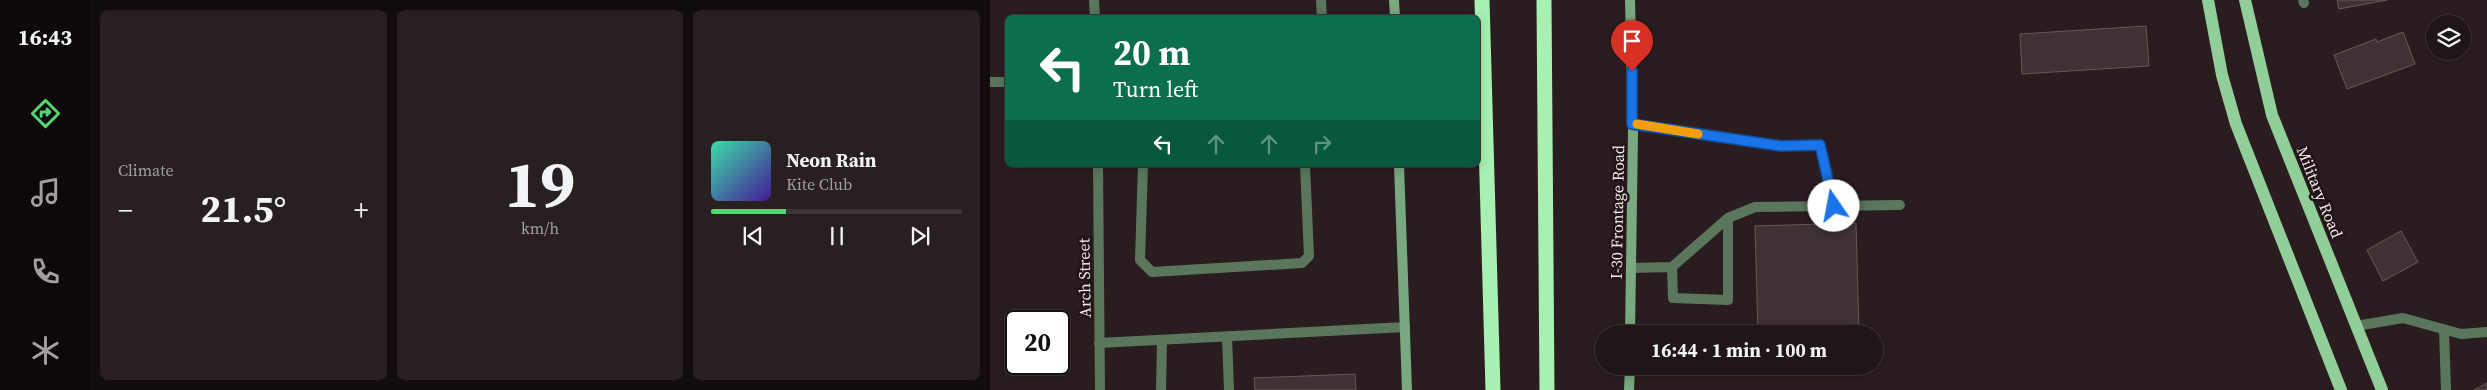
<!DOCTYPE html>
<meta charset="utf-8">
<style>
:root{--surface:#201617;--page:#281f20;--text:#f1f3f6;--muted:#a29fa1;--line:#3d3536;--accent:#55d671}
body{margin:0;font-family:"Source Serif 4",serif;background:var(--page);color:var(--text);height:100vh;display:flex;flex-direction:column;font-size:19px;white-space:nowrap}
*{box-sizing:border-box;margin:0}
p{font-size:16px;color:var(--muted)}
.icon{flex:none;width:28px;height:28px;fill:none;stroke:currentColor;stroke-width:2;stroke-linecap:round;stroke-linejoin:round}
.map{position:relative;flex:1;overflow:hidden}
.side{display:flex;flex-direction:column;gap:10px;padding:10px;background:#120c0d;width:900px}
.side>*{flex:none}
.top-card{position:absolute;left:15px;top:15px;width:475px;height:152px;border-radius:8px;box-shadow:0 2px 12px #0003,0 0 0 1px var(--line);background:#0b6e4f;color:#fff;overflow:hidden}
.buttons{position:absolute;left:1436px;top:15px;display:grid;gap:10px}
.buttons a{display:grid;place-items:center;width:45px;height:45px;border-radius:50%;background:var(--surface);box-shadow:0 2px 12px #0003,0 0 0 1px var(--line);font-size:25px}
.speed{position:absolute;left:15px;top:310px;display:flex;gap:10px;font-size:25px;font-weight:700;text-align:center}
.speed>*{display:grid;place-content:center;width:65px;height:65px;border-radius:50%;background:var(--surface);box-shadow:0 2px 12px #0003,0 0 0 1px var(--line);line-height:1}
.speed .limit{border:2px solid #111;border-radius:8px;background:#fff;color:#111}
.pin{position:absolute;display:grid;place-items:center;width:42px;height:42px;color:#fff;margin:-51px -21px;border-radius:50% 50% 50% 0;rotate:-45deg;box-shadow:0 0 5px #0007}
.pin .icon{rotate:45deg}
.me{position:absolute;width:55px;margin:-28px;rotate:348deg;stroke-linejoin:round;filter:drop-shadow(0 0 4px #0008)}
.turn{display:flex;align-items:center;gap:18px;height:105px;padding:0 25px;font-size:22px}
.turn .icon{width:65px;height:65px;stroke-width:2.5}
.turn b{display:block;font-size:35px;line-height:42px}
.lanes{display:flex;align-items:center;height:48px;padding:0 25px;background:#0003;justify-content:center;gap:25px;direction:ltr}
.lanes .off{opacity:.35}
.big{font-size:38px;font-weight:700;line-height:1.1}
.side .card{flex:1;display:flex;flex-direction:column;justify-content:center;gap:8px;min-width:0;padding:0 18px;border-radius:8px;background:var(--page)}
.side .dial{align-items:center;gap:0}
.dial b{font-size:65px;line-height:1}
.song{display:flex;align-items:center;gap:15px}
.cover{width:60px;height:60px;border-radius:8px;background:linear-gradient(135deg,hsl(160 70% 55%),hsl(260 70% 35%))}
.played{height:5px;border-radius:2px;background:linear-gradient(90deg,var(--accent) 30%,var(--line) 30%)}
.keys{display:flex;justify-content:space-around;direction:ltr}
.heat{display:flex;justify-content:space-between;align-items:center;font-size:28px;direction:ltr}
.side .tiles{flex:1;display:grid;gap:10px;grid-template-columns:repeat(3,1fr)}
.trip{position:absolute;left:605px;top:325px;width:288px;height:50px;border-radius:25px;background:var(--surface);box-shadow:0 2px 12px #0003,0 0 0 1px var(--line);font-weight:700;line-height:50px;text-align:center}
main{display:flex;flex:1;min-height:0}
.menu{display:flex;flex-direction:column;width:90px;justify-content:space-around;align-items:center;background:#0d0909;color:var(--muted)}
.menu .icon{width:35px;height:35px}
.menu .selected{color:var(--accent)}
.menu b{font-size:22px;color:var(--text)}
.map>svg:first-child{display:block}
</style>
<main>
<nav class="menu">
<b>16:43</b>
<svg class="icon selected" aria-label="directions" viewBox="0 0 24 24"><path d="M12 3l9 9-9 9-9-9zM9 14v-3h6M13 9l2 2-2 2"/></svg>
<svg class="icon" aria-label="music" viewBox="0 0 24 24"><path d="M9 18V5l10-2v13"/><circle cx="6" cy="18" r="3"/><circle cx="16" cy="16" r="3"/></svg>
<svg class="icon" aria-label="phone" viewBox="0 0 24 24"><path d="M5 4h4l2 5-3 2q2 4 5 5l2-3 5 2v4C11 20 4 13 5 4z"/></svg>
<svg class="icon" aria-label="climate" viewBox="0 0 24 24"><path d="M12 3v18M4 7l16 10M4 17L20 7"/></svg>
</nav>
<section class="side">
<div class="tiles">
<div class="card"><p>Climate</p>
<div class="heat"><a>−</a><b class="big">21.5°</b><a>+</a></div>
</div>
<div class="card dial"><b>19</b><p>km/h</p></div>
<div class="card">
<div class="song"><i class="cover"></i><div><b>Neon Rain</b><p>Kite Club</p></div></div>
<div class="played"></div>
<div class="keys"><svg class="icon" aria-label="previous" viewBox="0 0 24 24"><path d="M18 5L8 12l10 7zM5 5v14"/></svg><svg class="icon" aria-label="pause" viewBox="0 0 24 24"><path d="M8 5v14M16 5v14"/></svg><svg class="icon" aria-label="next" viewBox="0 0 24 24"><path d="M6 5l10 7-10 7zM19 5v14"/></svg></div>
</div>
</div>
</section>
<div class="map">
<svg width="1497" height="390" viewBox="0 0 1497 390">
<rect width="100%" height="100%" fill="#2a1d1f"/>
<path fill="#403234" stroke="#68585a" d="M1347,0H1397L1349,9Z
M1156,26L1159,66L1032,74L1030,34Z
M1413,32L1425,64L1357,89L1344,55L1386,39L1387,42Z
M866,223L869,331L768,334L765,226Z
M1411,231L1428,262L1393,281L1377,250Z
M365,374L366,390H265L264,378Z
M1497,383V390H1484Z"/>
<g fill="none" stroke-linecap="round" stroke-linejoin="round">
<path stroke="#5a775e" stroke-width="10" d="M331,0L332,18
M1313,0L1314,3
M643,124L791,146L830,145L844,206
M153,165L150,260L162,272L312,263L319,256L315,165
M682,267L683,298L738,300V218
M641,268L682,267L738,218L765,207L910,205
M1366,326L1413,318L1471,334L1497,332
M1454,330L1456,390
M237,336L239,390
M109,343L415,327
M171,390L172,340"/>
<path stroke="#5a775e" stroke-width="10" d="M104,0L105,18
M0,82H18
M108,165L110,390"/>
<path stroke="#7aa880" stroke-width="10" d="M404,0L405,18
M409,165L417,390
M640,334L643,133L640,0
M639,390L640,366"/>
<path stroke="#92ce9a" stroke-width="12" d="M1218,0L1232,75L1246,124L1351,390
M1255,0L1282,115L1392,390"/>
<path stroke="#a7f0b1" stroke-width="15" d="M492,0L503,390
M554,0L557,390"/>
</g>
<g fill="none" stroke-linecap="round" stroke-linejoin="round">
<g stroke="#114b97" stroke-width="12">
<path id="route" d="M642,71V124L791,146L830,145L844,206"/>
</g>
<use href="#route" stroke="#1a73e8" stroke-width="9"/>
<path stroke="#f59e0b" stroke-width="9" d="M647,124L708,134"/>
</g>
<g text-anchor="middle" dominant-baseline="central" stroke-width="5" stroke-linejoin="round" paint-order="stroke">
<g font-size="16" fill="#f2e8e9" stroke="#211416">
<text transform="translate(1330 192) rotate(68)">Military Road</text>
<text transform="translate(627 212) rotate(-89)">I-30 Frontage Road</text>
<text transform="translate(94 278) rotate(-91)">Arch Street</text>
</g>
</g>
</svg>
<div class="buttons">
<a><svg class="icon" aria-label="layers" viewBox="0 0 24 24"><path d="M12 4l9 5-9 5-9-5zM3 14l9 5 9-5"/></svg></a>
</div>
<div class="speed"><div class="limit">20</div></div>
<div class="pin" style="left:642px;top:71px;background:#d93025"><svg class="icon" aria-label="arrive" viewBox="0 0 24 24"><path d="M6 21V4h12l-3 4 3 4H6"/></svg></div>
<svg class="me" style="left:844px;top:206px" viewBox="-20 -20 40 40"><circle r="19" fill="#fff"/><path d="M0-13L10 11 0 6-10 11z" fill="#1a73e8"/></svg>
<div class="trip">16:44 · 1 min · 100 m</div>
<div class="top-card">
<div class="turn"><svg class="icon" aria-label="left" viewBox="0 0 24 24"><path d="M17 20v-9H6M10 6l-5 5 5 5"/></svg><div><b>20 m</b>Turn left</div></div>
<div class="lanes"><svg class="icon" aria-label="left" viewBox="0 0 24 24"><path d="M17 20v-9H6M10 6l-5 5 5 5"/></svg><svg class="icon off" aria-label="ahead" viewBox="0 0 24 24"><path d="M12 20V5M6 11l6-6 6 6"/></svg><svg class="icon off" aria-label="ahead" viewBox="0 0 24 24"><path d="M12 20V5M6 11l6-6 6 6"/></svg><svg class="icon off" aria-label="right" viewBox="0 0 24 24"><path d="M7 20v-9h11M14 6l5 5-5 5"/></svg></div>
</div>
</div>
</main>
